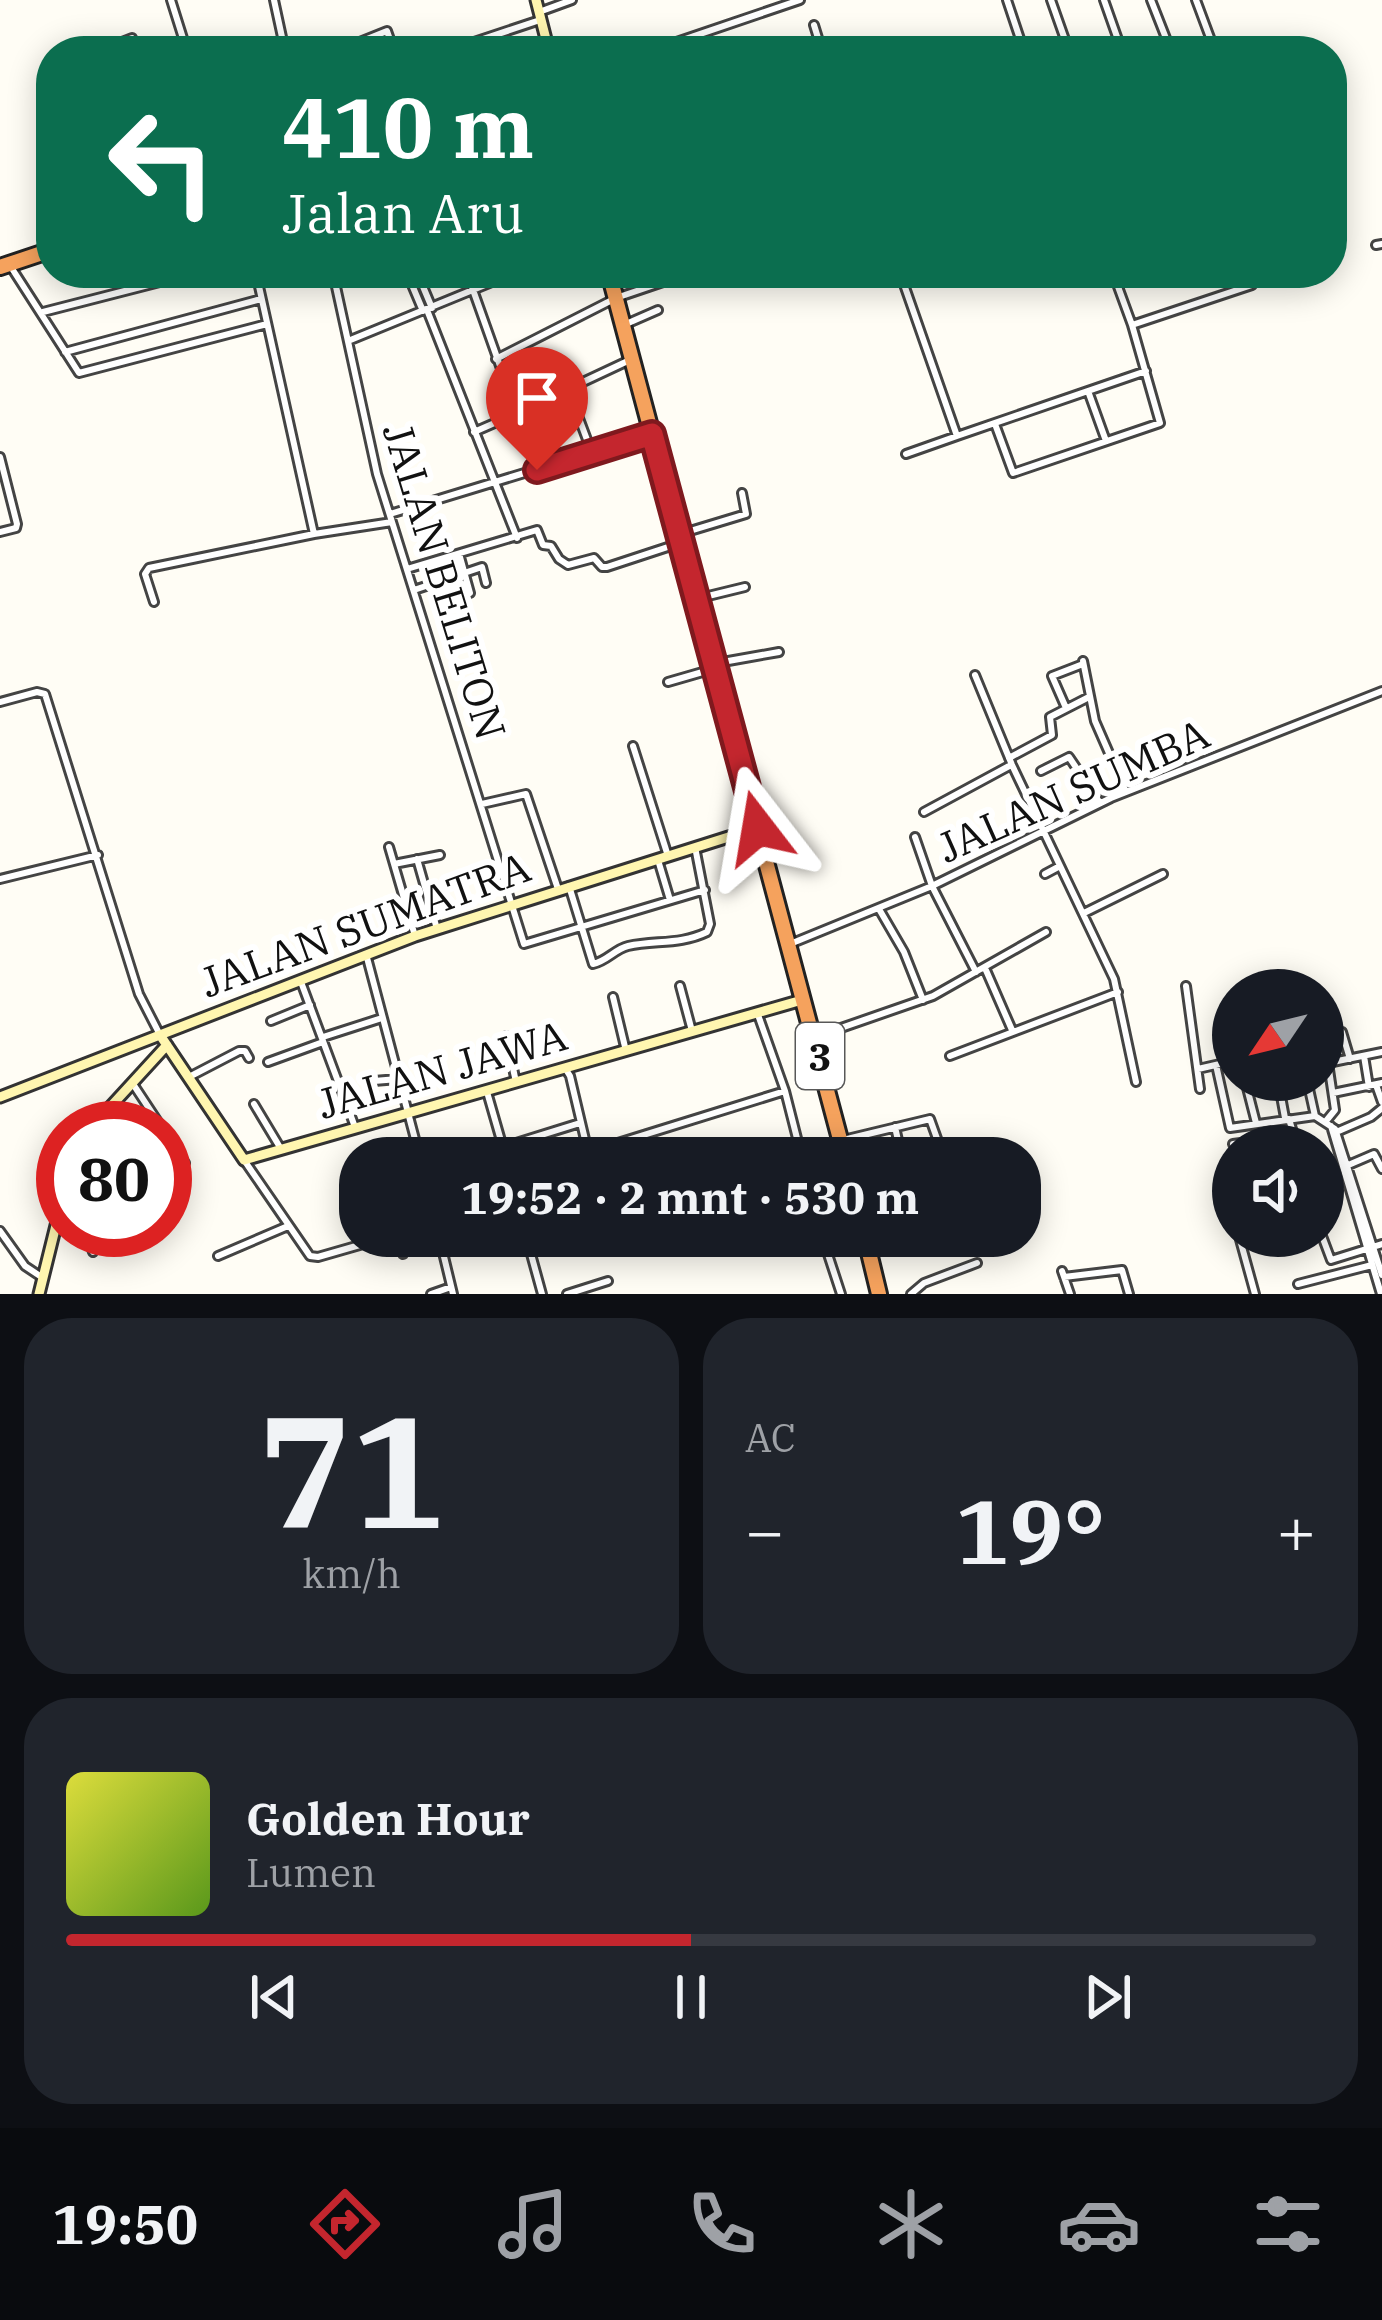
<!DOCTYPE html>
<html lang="id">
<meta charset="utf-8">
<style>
:root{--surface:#171b24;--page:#20242c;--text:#f1f3f6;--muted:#9ea1a6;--line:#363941;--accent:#c4262e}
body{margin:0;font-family:"IBM Plex Serif",serif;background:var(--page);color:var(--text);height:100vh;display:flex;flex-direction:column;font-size:45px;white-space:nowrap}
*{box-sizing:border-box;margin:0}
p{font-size:39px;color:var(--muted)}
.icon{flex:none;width:66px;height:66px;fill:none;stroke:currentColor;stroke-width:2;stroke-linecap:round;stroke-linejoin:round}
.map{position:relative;height:1294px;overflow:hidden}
.sheet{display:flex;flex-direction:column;gap:24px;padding:24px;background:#0d0f14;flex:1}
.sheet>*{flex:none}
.top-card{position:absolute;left:36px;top:36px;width:1311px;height:252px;border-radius:48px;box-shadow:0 6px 30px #0003;background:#0b6e4f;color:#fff;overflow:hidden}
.needle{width:78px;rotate:235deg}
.fabs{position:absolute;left:1212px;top:969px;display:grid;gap:24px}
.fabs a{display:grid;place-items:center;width:132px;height:132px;border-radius:50%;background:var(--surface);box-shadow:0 6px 30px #0003;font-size:60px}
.speed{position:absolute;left:36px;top:1101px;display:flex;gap:24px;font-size:60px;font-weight:700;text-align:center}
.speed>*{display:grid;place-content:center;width:156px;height:156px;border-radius:50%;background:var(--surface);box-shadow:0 6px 30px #0003;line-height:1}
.speed .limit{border:18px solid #d22;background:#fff;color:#111}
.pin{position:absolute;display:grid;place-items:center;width:102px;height:102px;color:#fff;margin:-123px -51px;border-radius:50% 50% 50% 0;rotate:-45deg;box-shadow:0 0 12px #0007}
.pin .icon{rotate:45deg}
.me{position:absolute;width:132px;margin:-66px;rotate:346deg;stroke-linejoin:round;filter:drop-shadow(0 0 9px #0008)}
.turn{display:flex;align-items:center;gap:42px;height:252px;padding:0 48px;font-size:54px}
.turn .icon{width:156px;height:156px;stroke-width:2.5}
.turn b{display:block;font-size:84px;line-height:102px}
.big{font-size:90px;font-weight:700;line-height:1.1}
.sheet .tile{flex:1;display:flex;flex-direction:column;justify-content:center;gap:18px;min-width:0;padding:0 42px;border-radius:48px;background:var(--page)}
.sheet .dial{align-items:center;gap:0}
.dial b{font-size:156px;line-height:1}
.song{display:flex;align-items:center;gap:36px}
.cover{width:144px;height:144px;border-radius:18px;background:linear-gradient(135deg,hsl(60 70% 55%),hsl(90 70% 35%))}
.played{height:12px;border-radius:6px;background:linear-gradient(90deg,var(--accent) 50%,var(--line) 50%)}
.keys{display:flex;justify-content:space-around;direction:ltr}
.heat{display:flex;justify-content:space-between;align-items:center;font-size:66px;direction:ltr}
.sheet .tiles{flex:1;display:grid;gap:24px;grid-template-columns:1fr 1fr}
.tile:last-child{grid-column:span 2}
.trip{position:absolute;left:339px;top:1137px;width:702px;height:120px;border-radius:48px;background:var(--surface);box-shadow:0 6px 30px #0003;font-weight:700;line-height:120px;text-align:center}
.dock{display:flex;height:192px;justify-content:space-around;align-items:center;background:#090b0e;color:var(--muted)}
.dock .icon{width:84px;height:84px}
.dock .current{color:var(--accent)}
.dock b{font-size:54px;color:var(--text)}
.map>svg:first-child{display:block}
</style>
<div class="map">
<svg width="1382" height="1294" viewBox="0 0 1382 1294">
<rect width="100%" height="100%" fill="#fffdf5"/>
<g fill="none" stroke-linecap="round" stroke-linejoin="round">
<g stroke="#444" stroke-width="12">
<path id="street" d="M171,0L187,51
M274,0L285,51
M1007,0L1024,51
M1051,0L1069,51
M1104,0L1122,51
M1151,0L1171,51
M1196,0L1215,51
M539,12L572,0
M814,25L822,51
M116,51L114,45L132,38L137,51
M337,51L387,31L394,51
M447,51L540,20
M650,51L800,0
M1376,245L1382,244
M11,267L79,373L267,324
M256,273L314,534L392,522
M333,273L377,474L524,944L705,890
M407,273L423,311
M467,273L537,470
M900,273L957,436L1146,371
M1113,273L1132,325L1252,285
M412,277H419L432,308
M1032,278L1048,273
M427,310L517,538
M43,312L195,273
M626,324L658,310
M348,341L514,273
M65,352L261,299
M496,359L616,298L666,281
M1088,391L1106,441
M995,424L1013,473L1160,423L1132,325
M474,432L515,414
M592,453L568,389L632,359
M906,454L957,436
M0,457L17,524L16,528L0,532
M390,514L649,435
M680,534L746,514L742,493
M460,557L470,593
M407,569L537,530L543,545L551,546L559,559L568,565L594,558L602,567H607L680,543
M414,590L482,567L486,583
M700,598L745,587
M154,602L145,574L149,568L314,534
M1083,661L1095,721L1126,792
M717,663L779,652
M975,675L1012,765L1114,979L1136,1082
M668,682L713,669
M0,702L37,692L45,694L139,994L160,1035
M1066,708L1052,676L1083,664
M633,746L668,856
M1009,758L1052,735L1050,717L1089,697
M1041,771L1069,757L1100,803
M482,804L526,794L558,889
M924,812L1011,765
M915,837L932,886L976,972
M389,847L415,936
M417,859L437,929
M658,860L670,900
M394,864L440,855
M1045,874L1060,866
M0,879L98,855
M569,886L593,964C607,961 615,949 628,946C656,940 680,945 707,932L710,924L695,847
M879,909L904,952L923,1000
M1084,913L1163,874
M790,944L932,886L1111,798L1382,691
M366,954L420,1158
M985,968L1012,1030
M301,982L355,1127
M680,986L692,1031
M1186,986L1200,1089
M613,997L626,1051
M757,1012L785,1091L802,1158
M271,1021L310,1005
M506,1036L516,1082
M1323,1036L1342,1032L1350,1059
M323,1037L382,1018
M815,1037L933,996L1046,932
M950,1056L1118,992
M1364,1056L1369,1087
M268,1062L323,1042
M1323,1064L1382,1052
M1216,1065L1230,1128L1315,1116L1335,1129L1382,1275
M565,1068L570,1076L587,1148L592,1151L785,1091
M1198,1069L1233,1061
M189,1077L239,1051H245L249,1058
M1245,1080L1256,1123
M1278,1080L1285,1118
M1307,1080L1315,1116
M374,1081L398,1079
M133,1084L162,1128
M1376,1085L1382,1102
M487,1092L506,1158
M1333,1093L1382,1083
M254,1104L281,1149
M1289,1119L1297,1146
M1326,1121L1335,1110L1328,1063
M1331,1126L1381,1294
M895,1127L902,1158
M165,1133L185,1163
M1334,1133L1371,1117L1382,1108
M843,1140L930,1119L944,1158
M1233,1144L1271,1139
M503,1147L580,1123
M244,1160L310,1256L318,1257L391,1236
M1346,1166L1374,1154L1382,1169
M1222,1184L1233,1218
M85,1230L93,1252
M0,1231L25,1266L40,1276
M396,1236L403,1254
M439,1236L453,1294
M526,1236L542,1294
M822,1236L841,1294
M1239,1236L1255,1294
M1322,1236L1331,1260L1382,1244
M528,1245L558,1236
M218,1256L288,1226
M1062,1271L1070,1294
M1064,1277L1122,1270L1129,1294
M1298,1284L1372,1265
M431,1294L451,1287
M567,1294L608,1281
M911,1294L924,1283L977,1263"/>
</g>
<g stroke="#333" stroke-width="15">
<path id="secondary" d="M536,0L549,51
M160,1035L244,1160L802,1000
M0,1097L415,936L757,828
M91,1128L167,1045
M39,1294L63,1197"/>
</g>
<g stroke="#222" stroke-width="20">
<path id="highway" d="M0,267L51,250
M609,273L845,1158
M865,1236L879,1294"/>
</g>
<use href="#street" stroke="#fff" stroke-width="6"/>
<use href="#secondary" stroke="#fff6b0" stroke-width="9"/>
<use href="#highway" stroke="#f5a25d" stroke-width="14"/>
</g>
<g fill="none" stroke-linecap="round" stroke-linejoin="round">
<g stroke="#7f191e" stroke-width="30">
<path id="route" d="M537,470L652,434L758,828"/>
</g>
<use href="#route" stroke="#c4262e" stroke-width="21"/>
</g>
<g text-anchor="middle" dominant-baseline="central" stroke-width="12" stroke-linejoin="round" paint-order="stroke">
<rect fill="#fff" stroke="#585858" stroke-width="3" x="796" y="1023" width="48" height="66" rx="9"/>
<g font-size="39" font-weight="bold" fill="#111">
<text x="820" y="1056">3</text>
</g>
<g font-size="42" fill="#111" stroke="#fff">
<text transform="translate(445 581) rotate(73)">JALAN BELITON</text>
<text transform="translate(1073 790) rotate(-24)">JALAN SUMBA</text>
<text transform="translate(365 924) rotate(-20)">JALAN SUMATRA</text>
<text transform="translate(442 1069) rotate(-16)">JALAN JAWA</text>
</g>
</g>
</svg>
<div class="fabs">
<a><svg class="needle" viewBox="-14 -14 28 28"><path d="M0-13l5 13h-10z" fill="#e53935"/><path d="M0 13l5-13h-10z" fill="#9ea1a6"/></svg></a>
<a><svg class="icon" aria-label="sound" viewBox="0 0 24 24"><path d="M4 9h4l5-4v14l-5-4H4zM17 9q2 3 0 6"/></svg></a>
</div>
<div class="speed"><div class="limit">80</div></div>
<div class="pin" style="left:537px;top:470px;background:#d93025"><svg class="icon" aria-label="arrive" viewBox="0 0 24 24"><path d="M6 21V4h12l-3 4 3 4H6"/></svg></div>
<svg class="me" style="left:758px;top:828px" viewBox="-20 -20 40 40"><path d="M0-17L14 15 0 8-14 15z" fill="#c4262e" stroke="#fff" stroke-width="4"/></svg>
<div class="trip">19:52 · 2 mnt · 530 m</div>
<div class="top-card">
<div class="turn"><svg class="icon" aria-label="left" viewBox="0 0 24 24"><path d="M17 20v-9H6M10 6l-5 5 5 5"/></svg><div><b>410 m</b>Jalan Aru</div></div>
</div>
</div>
<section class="sheet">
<div class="tiles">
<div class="tile dial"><b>71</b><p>km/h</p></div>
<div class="tile"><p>AC</p>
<div class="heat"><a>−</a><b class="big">19°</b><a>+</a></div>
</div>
<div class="tile">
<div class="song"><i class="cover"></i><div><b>Golden Hour</b><p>Lumen</p></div></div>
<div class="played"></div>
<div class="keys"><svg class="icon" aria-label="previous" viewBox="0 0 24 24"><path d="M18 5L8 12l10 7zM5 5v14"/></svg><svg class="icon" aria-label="pause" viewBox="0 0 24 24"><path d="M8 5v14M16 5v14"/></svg><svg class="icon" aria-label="next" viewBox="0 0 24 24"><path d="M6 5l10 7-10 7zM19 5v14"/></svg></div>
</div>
</div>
</section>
<nav class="dock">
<b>19:50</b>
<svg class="icon current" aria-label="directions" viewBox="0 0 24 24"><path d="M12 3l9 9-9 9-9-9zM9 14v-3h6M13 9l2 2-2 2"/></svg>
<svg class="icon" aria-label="music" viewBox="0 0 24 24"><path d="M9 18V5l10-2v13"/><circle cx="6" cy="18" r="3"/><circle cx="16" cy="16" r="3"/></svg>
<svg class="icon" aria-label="phone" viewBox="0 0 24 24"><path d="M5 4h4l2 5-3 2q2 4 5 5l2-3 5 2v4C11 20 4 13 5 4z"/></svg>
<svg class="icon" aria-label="climate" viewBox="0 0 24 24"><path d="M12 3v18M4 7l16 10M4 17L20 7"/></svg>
<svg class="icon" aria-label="car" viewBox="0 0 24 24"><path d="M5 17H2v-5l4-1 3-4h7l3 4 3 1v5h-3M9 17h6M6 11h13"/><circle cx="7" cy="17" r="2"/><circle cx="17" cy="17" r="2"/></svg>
<svg class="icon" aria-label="filters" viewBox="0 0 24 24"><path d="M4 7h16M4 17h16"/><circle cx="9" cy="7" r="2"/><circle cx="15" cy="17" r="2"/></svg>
</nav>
